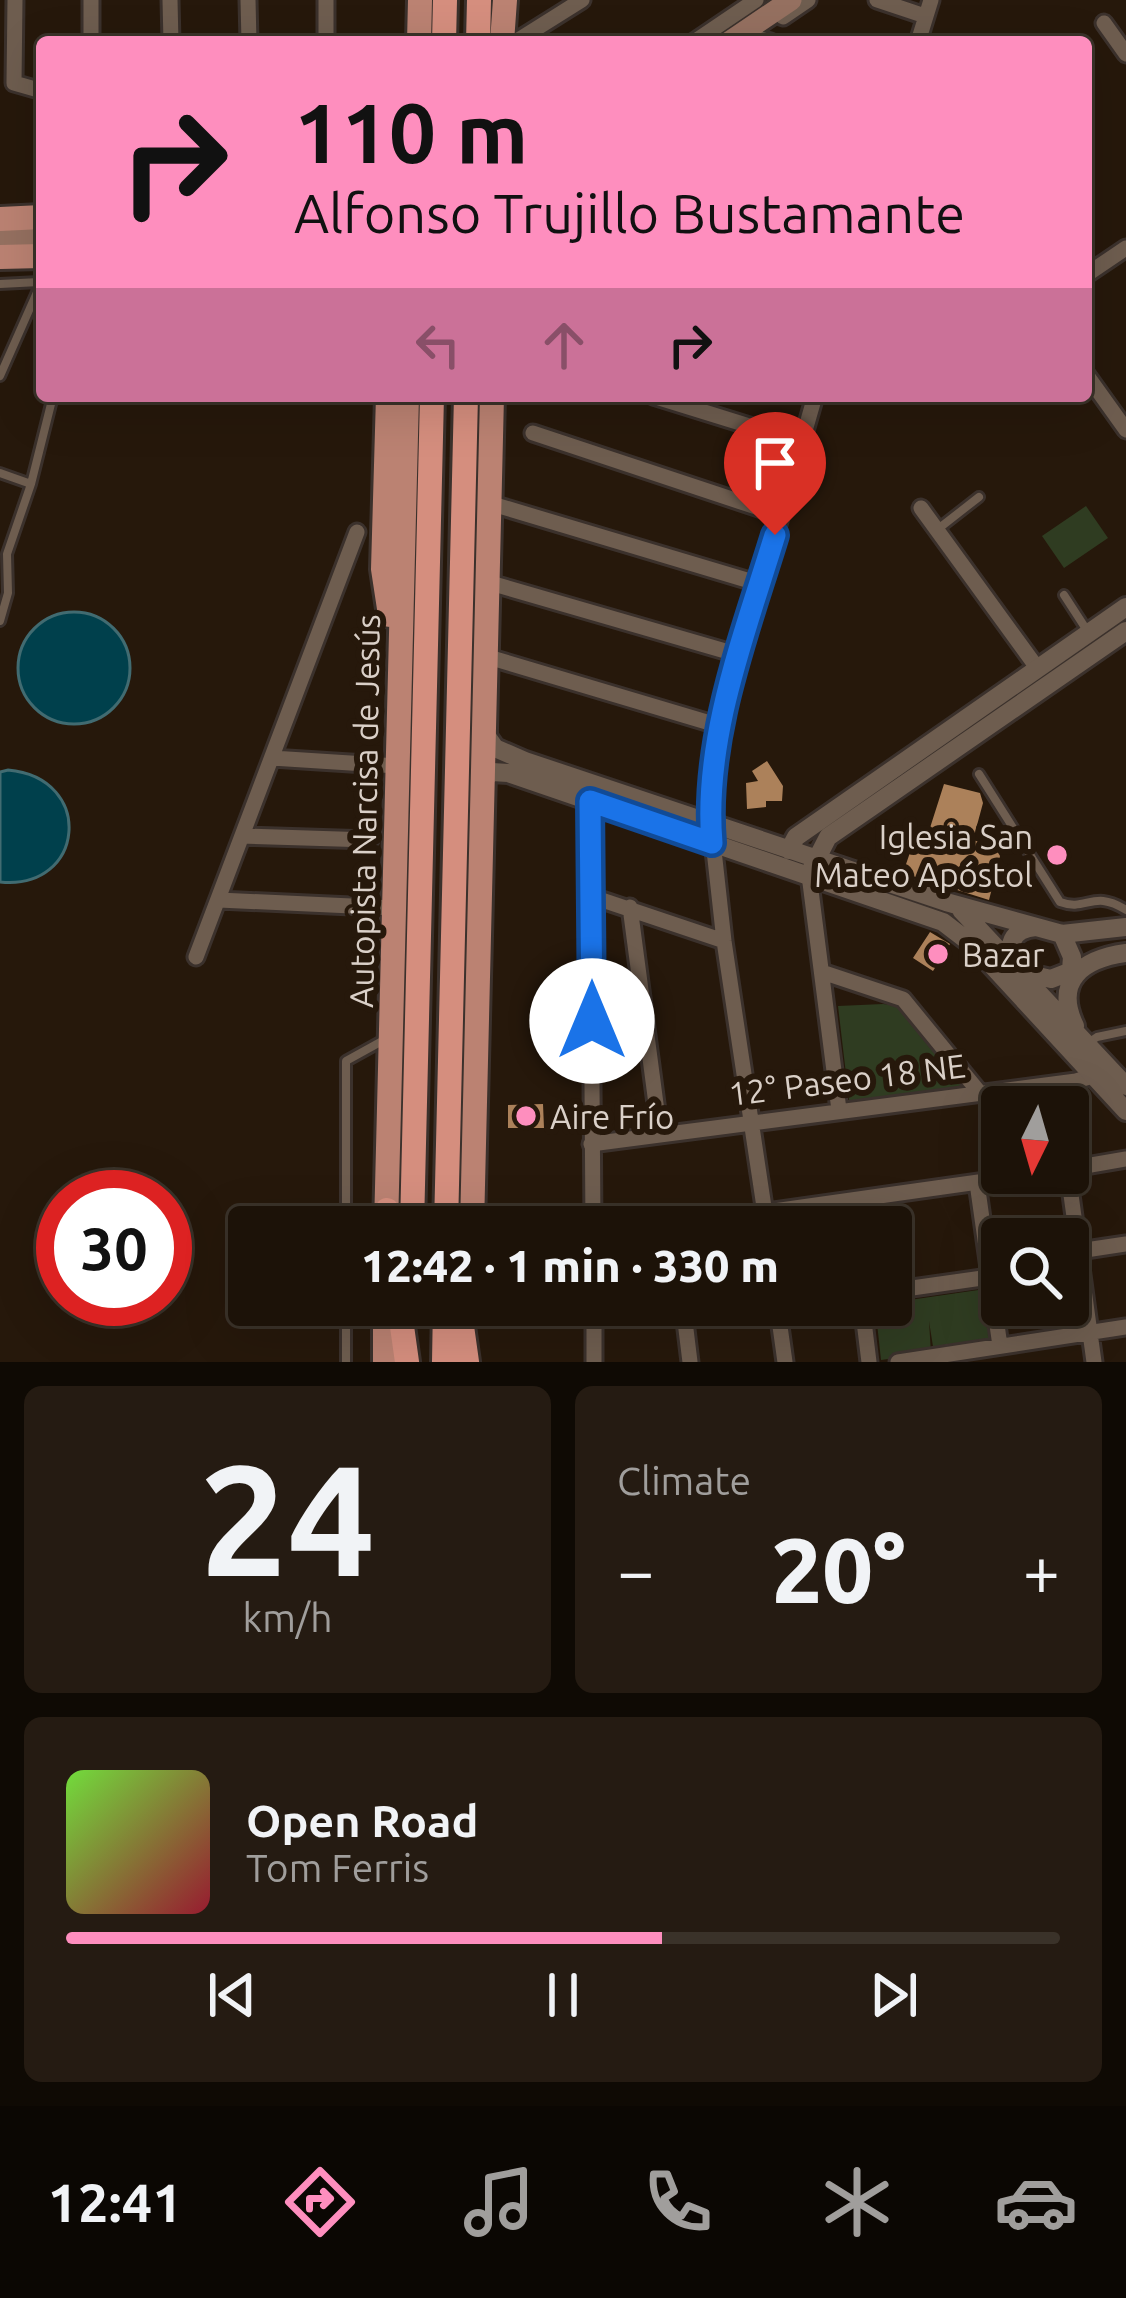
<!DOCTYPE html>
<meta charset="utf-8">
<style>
:root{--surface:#1c1208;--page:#251b12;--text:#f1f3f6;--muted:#a09e9c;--line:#3a3229;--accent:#fe8ebe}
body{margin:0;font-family:Ubuntu,sans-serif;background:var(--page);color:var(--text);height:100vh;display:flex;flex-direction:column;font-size:45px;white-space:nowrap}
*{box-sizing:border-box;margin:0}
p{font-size:39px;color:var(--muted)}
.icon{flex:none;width:66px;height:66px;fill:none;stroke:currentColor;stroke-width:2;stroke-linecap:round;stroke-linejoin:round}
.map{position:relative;height:1362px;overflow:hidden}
.drawer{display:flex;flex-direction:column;gap:24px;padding:24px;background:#0f0a04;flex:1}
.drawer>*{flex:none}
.guide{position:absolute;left:36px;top:36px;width:1056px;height:366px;border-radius:12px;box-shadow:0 12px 48px #0002,0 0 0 3px var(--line);background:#fe8ebe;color:#111;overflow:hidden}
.needle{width:78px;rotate:185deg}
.fabs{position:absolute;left:981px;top:1086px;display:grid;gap:24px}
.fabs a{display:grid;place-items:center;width:108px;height:108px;border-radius:12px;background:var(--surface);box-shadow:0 12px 48px #0002,0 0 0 3px var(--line);font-size:60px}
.speed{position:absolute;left:36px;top:1170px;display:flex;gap:24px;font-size:60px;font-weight:700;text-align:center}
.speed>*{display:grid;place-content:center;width:156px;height:156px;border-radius:50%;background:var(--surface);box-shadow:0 12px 48px #0002,0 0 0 3px var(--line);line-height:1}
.speed .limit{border:18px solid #d22;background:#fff;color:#111}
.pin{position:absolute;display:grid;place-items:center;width:102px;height:102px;color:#fff;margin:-123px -51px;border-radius:50% 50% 50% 0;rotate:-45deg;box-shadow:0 0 12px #0007}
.pin .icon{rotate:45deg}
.me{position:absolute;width:132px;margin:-66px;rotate:0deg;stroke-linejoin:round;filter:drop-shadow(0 0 9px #0008)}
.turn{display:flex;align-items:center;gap:42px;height:252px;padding:0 60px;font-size:54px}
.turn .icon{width:156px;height:156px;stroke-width:2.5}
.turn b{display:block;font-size:84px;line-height:102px}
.lanes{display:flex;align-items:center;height:114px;padding:0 60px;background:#0003;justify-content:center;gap:60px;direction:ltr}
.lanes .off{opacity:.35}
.big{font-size:90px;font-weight:800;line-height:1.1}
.drawer .card{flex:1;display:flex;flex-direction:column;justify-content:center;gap:18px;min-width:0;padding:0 42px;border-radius:18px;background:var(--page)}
.drawer .dial{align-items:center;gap:0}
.dial b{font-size:156px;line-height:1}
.song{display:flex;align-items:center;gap:36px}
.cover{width:144px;height:144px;border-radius:18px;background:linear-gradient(135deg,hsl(100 70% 55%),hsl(350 70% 35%))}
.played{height:12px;border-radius:6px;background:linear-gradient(90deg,var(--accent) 60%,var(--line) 60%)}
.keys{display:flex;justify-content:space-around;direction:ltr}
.heat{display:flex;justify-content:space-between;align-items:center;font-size:66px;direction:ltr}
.drawer .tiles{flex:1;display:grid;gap:24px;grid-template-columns:1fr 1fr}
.card:last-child{grid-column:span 2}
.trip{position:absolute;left:228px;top:1206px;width:684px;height:120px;border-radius:12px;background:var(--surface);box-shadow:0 12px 48px #0002,0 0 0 3px var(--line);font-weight:800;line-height:120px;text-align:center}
.tab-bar{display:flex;height:192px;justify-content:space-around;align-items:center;background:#0b0703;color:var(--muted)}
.tab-bar .icon{width:84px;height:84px}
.tab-bar .on{color:var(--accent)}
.tab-bar b{font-size:54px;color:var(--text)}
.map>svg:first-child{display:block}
</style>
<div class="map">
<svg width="1126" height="1362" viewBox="0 0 1126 1362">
<rect width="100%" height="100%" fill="#26180b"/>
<path fill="#2f3c21" d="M1086,506L1108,538L1064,568L1042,536Z
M609,1001H638L637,1056L607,1055Z
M883,1004L901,1006L971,1090L850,1108L838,1006Z
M985,1289L992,1345L934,1353L929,1321L931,1353L881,1360L875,1305Z"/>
<path fill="#00404c" stroke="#416b71" stroke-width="3" d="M18 668a56 56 0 1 1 112 0a56 56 0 1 1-112 0Z
M8,770C96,778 85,891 0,882V772Z"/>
<path fill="#ac815a" d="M767,761L783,786L782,801H766V807L747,809L746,783L758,781L752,771Z
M944,784L980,793L983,803L973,840L995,847L1000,856L989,900L903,873L917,832L921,829L929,831Z
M930,932L950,944L933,971L913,958Z
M543,1104L544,1128H508V1105Z"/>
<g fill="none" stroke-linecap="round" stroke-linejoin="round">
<g stroke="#3b312c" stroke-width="14">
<path id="service" d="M0,284L39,282
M0,376L42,281
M0,473L31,484
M938,529L979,497
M1064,595L1088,632
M0,621L8,593L7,554L31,484L53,396
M979,774L1060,902C1087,912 1093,889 1126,910
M1088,1043L1097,1037L1126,1031
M346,1227V1061L384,1040
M346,1362V1305"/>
</g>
<g stroke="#3b312c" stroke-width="21">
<path id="minor" d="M15,0L14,83L42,91
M170,0L171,42
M248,0L249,42
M877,0L925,16
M783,17L808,0
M1104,23L1126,54
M753,37L771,42
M91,42V0
M326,42V0
M515,42L582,0
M694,42L756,0
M918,42L931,0
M1086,275L1126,248
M1086,374L1126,430
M653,396L801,442
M533,433L780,515
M489,503L760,584
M921,508L1038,669
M487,582L739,655
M485,656L720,726
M272,758L397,766
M590,801L593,1227
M242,836L370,840
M809,875L839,1110
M593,897L724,941
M219,900L395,908
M630,907L660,1134
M196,957L357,532
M822,972L903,999L979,1092
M591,1144L1076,1081L1099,1074
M1068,1169L1126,1159
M1068,1173L1094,1362
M977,1183L1000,1346
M661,1227L1042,1173
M767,1227L724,941L711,823L712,795L720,726L815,396
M1079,1251L1126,1244
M891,1291L989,1277
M594,1305V1362
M683,1305L690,1362
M777,1305L785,1362
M862,1305L869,1362
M898,1362L1126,1327"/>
</g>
<g stroke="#3b312c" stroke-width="24">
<path id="tertiary" d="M483,731L495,748L525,761L946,902L1062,934L1126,927
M482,781L492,772L508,773L943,922L973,945L1126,1111
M789,850L796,837L1126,607
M811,870L828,837L1126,631
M961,910L1126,1086
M1036,927C1007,929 1005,952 1020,972L1051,979L1082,967
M1062,934L1072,957L1070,983
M1075,1026C1053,980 1083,959 1126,953"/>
</g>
<g stroke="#3b312c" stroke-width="27">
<path id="secondary" d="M729,42L791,0
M0,237L42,235"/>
</g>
<g stroke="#3b312c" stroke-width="30">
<path id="primary" d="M419,42L420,0
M502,42L505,0
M0,219L42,217
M0,257L42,256
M388,396L383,569L390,615
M386,1227L407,396
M472,1227L492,396
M385,1362V1305"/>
</g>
<g stroke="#3b312c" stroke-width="30">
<path id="trunk" d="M444,42L445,0
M478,42L479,0
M387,1210L389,1227
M412,1227L432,396
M446,1227L466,396
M399,1305L407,1362
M459,1305L467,1362
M444,1362L445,1305"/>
</g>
<use href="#service" stroke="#6e5d4f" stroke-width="8"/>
<use href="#minor" stroke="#6e5d4f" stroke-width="15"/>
<use href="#tertiary" stroke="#6e5d4f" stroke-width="18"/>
<use href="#secondary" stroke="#957060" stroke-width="21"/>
<use href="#primary" stroke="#bb8272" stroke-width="24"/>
<use href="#trunk" stroke="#d58e7e" stroke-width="24"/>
</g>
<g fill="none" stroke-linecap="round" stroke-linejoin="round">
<g stroke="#114b97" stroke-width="30">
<path id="route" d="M592,1021L590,801L712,843C703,739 745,633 775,535"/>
</g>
<use href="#route" stroke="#1a73e8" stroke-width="21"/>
</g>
<g fill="#fe8ebe" stroke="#26180b" stroke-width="4.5">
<circle cx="1057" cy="855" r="12"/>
<circle cx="938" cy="954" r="12"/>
<circle cx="526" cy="1116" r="12"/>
</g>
<g text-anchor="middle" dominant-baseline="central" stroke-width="12" stroke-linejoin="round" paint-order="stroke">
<g font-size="33" fill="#dad0c8" stroke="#26180b">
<text transform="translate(364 811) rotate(-89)">Autopista Narcisa de Jesús</text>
<text transform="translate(847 1079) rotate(-7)">12° Paseo 18 NE</text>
</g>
<g font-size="33" fill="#dad0c8" stroke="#26180b" text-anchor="start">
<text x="1033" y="836" text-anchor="end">Iglesia San<tspan x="1033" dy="38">Mateo Apóstol</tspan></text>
<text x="962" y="954">Bazar</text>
<text x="550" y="1116">Aire Frío</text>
</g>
</g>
</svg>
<div class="fabs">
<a><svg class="needle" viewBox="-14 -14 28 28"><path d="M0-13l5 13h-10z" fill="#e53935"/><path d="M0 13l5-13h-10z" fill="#a09e9c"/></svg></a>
<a><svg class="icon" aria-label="search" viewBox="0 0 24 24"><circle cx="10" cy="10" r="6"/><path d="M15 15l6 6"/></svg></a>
</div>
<div class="speed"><div class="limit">30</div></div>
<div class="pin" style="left:775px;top:535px;background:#d93025"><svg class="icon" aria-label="arrive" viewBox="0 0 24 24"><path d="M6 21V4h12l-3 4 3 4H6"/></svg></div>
<svg class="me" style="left:592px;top:1021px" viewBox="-20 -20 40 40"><circle r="19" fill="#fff"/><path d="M0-13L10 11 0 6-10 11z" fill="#1a73e8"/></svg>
<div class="trip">12:42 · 1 min · 330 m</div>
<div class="guide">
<div class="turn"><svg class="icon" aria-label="right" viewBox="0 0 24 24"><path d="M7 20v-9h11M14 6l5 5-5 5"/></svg><div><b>110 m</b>Alfonso Trujillo Bustamante</div></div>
<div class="lanes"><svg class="icon off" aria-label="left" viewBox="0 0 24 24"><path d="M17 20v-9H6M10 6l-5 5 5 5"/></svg><svg class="icon off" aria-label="ahead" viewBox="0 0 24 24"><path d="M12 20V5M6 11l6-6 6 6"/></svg><svg class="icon" aria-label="right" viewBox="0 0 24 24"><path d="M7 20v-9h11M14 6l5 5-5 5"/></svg></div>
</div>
</div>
<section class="drawer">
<div class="tiles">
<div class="card dial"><b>24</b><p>km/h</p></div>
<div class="card"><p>Climate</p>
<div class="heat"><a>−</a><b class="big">20°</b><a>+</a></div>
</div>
<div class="card">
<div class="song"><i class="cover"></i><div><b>Open Road</b><p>Tom Ferris</p></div></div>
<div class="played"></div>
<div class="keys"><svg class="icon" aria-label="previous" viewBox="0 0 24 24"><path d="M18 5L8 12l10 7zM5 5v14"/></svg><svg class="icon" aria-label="pause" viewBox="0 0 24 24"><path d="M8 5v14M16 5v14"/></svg><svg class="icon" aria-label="next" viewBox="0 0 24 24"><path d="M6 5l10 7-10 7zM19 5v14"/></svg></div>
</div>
</div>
</section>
<nav class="tab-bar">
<b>12:41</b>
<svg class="icon on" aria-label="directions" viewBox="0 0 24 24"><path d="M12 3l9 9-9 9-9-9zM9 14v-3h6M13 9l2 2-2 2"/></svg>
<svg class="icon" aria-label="music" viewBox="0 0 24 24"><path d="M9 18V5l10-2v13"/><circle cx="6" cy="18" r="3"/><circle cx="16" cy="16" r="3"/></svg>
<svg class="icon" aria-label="phone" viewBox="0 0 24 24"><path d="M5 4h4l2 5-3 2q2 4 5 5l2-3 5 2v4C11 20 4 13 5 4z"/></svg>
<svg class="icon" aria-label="climate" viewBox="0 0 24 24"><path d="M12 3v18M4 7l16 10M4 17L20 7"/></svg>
<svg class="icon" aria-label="car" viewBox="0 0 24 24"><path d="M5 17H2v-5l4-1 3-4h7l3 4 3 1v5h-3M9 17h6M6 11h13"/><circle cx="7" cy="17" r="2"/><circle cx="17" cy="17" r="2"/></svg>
</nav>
